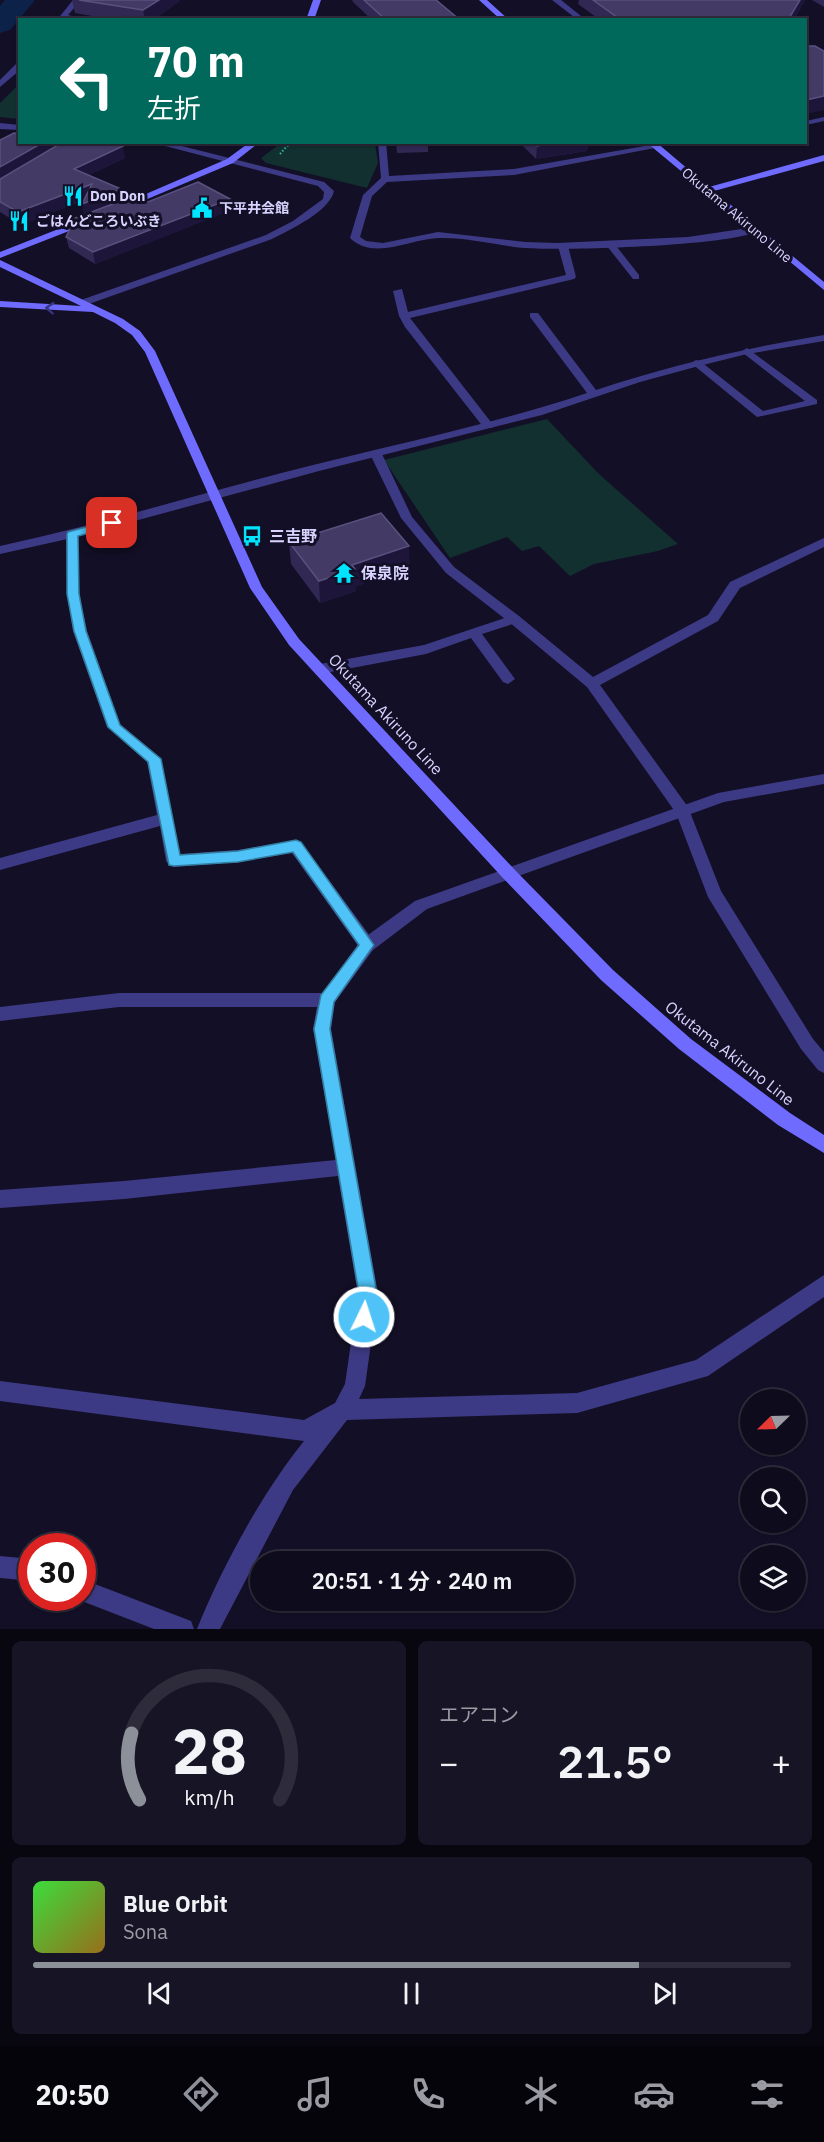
<!DOCTYPE html>
<html lang="ja">
<meta charset="utf-8">
<style>
:root{--surface:#0e0b1c;--page:#171425;--text:#f1f3f6;--muted:#9b9ba3;--line:#2e2b3b;--accent:#8c9099}
body{margin:0;font-family:"IBM Plex Sans","Noto Sans JP",sans-serif;background:var(--page);color:var(--text);height:100vh;display:flex;flex-direction:column;font-size:22px;white-space:nowrap}
*{box-sizing:border-box;margin:0}
p{font-size:20px;color:var(--muted)}
.icon{flex:none;width:33px;height:33px;fill:none;stroke:currentColor;stroke-width:2;stroke-linecap:round;stroke-linejoin:round}
.map{position:relative;height:1629px;overflow:hidden}
.drawer{display:flex;flex-direction:column;gap:12px;padding:12px;background:#08060f;flex:1}
.drawer>*{flex:none}
.top-card{position:absolute;left:18px;top:18px;width:789px;height:126px;border-radius:0px;box-shadow:0 2px 4px #0004,0 0 0 2px var(--line);background:#00695c;color:#fff;overflow:hidden}
.needle{width:39px;rotate:247deg}
.tools{position:absolute;left:740px;top:1389px;display:grid;gap:12px}
.tools a{display:grid;place-items:center;width:66px;height:66px;border-radius:50%;background:var(--surface);box-shadow:0 2px 4px #0004,0 0 0 2px var(--line);font-size:30px}
.speed{position:absolute;left:18px;top:1533px;display:flex;gap:12px;font-size:30px;font-weight:700;text-align:center}
.speed>*{display:grid;place-content:center;width:78px;height:78px;border-radius:50%;background:var(--surface);box-shadow:0 2px 4px #0004,0 0 0 2px var(--line);line-height:1}
.speed .limit{border:9px solid #d22;background:#fff;color:#111}
.pin{position:absolute;display:grid;place-items:center;width:51px;height:51px;color:#fff;margin:-26px;border-radius:12px;box-shadow:0 3px 9px #0006}
.me{position:absolute;width:66px;margin:-33px;rotate:4deg;stroke-linejoin:round;filter:drop-shadow(0 0 4px #0008)}
.turn{display:flex;align-items:center;gap:21px;height:126px;padding:0 30px;font-size:27px}
.turn .icon{width:78px;height:78px;stroke-width:2.5}
.turn b{display:block;font-size:42px;line-height:51px}
.big{font-size:45px;font-weight:600;line-height:1.1}
.drawer .tile{flex:1;display:flex;flex-direction:column;justify-content:center;gap:9px;min-width:0;padding:0 21px;border-radius:9px;background:var(--page)}
.drawer .dial{align-items:center;gap:0}
.dial svg{height:156px;overflow:visible;fill:none;stroke:var(--line);stroke-width:7;stroke-linecap:round;text-anchor:middle}
.dial text{fill:var(--text);stroke:none}
.song{display:flex;align-items:center;gap:18px}
.cover{width:72px;height:72px;border-radius:9px;background:linear-gradient(135deg,hsl(120 70% 55%),hsl(40 70% 35%))}
.played{height:6px;border-radius:3px;background:linear-gradient(90deg,var(--accent) 80%,var(--line) 80%)}
.keys{display:flex;justify-content:space-around;direction:ltr}
.heat{display:flex;justify-content:space-between;align-items:center;font-size:33px;direction:ltr}
.drawer .tiles{flex:1;display:grid;gap:12px;grid-template-columns:1fr 1fr}
.tile:last-child{grid-column:span 2}
.trip{position:absolute;left:250px;top:1551px;width:324px;height:60px;border-radius:30px;background:var(--surface);box-shadow:0 2px 4px #0004,0 0 0 2px var(--line);font-weight:600;line-height:60px;text-align:center}
.dock{display:flex;height:96px;justify-content:space-around;align-items:center;background:#06040b;color:var(--muted)}
.dock .icon{width:42px;height:42px}
.dock .on{color:var(--accent)}
.dock b{font-size:27px;color:var(--text)}
.map>svg:first-child{display:block}
</style>
<div class="map">
<svg width="824" height="1629" viewBox="0 0 824 1629">
<rect width="100%" height="100%" fill="#130f26"/>
<path fill="#12302f" d="M19,84V119L0,117V103Z
M375,143L378,163L367,188L266,163L261,158L281,143Z
M547,419L599,474L678,544L658,551L594,564L570,576L539,546L522,551L507,537L450,558L384,460Z"/>
<g fill="none" stroke-linecap="round" stroke-linejoin="round">
<path fill="#0c2248" fill-rule="evenodd" d="M5,0H35L10,30L0,33V6Z"/>
<path stroke="#2fb8b0" stroke-width="2" stroke-dasharray="1.5 2" stroke-linecap="butt" d="M280,154L287,146L298,142"/>
<path fill="#3d3a85" fill-rule="evenodd" d="M552,0H561L586,20H578Z
M824,117V121L806,125V121Z
M607,242H613L639,275V279H633L607,246Z
M563,243L568,246L576,277L574,279L410,318L494,426L492,428H484L405,327L399,316L393,291L402,289L408,312L566,275L558,246Z
M747,348L817,400V404L757,417L691,363L696,360L700,361L763,411L805,401L743,353L742,351Z
M376,451L382,454L412,517L454,567L519,616L593,677L708,615L730,582L824,538V547L740,588L718,621L600,685L688,807L721,891L813,1039L824,1052V1073L818,1070L801,1049L708,897L676,813L587,687L509,622L446,573L401,518L370,454Z
M72,530L78,534L79,594L87,631L120,724L161,759L180,854L238,850L296,840L301,842L373,940L375,945L373,950L367,952L361,950L292,853L238,862L174,867L169,865L166,861L160,826L0,870V858L157,815L147,761L107,727L73,631L67,594L66,534Z
M0,1556L32,1559V1581L0,1578Z
M82,1579L191,1621L194,1629H154L74,1598H82Z"/>
<path fill="#3d3a85" fill-rule="evenodd" d="M73,0H81L68,15L87,20H57Z
M17,63H20V70L0,87V80Z
M0,123L20,125V130L0,129Z
M150,142H166L324,182L334,191C329,212 291,229 272,239L86,305H78V301L266,235L293,221L323,199L324,192L318,186Z
M378,142H386L389,176L514,169L656,144L660,147L514,175L387,182L372,196L360,237L366,241L383,243L438,232L525,242L557,243L688,237L755,227L760,230C738,246 558,251 524,248C495,245 467,237 438,238C410,239 374,261 350,238L363,195L381,178Z
M530,313H538L596,390C671,365 746,348 824,335V341L747,354L699,366L640,382L542,415L319,471L72,538L0,554V546C106,523 209,491 313,465C405,442 497,423 587,393L530,317Z
M514,615L519,616L521,619L519,622L482,634L515,679L508,684L503,682L471,638L426,654L320,674L313,669L320,664L424,645Z
M824,774V784L724,802L427,909L373,950L335,1002L331,1029L378,1294L365,1386L359,1399L577,1393L696,1360L824,1275V1297L708,1376L577,1413L347,1420L293,1490L220,1629H197C222,1567 262,1493 304,1441L0,1401V1381L304,1420L335,1403L345,1384L358,1294L338,1176L124,1199L0,1208V1190L124,1181L336,1160L313,1029L317,1007H119L0,1021V1007L119,993H323L361,940L415,901L718,793Z"/>
<path fill="#6f6bff" fill-rule="evenodd" d="M313,0H321L314,20H306Z
M479,0H487L509,20H501Z
M250,142H260L233,163L126,208L118,206L227,159Z
M646,142H656L709,187L824,155V161L714,191L824,282V290Z
M89,217L92,218V222L0,258V252Z
M0,260L123,319L140,331L155,351L262,587L299,639L514,869L613,970L691,1039L790,1113L824,1135V1153L778,1125L679,1049L601,980L502,877L289,645L250,588L145,352L132,335L115,323L93,312L0,307V301L81,306L0,267Z"/>
</g>
<path fill="#312854" d="M72,0H79L180,1L153,20H114L75,13Z
M352,0H436L460,20H372L353,2Z
M579,0H805L794,20H600L578,4Z
M812,0H824V7Z
M0,140L125,158L89,175L121,189L122,200L148,202L231,210L95,264L69,248L66,237L84,215L82,204L84,200L21,225L0,212Z
M396,142H428V152L397,153Z
M519,142H598L588,144L587,151L536,159Z
M289,542L410,568L356,586V591L320,603L291,564Z"/>
<path fill="#1d163a" d="M159,0H179L180,1L153,20H145L143,10Z
M800,0H805L794,20H788Z
M824,96V110L806,114V100Z
M44,142H68L0,180V167Z
M558,142H598L588,144L587,151L536,159L537,146Z
M123,146L125,158L76,181L74,169Z
M92,184L94,196L21,225L18,212Z
M121,189L123,201L84,216L82,204Z
M230,199L231,210L95,264L93,252Z
M409,546L410,568L356,586V591L320,603L319,581L352,565Z"/>
<path fill="#433a66" stroke="#5a527e" stroke-width="1.5" d="M79,0H159L143,10Z
M364,0H436L460,20H386Z
M593,0H800L788,20H621Z
M806,40L807,41L808,46H815L824,51V96L806,100Z
M14,133L20,134V142H44L0,167V140Z
M63,142H114L123,146L74,169L121,189L82,204L92,184L18,212L0,202V179Z
M397,142H428V143L397,144Z
M533,142H558L537,146Z
M198,182L230,199L93,252L66,237L75,218L134,196L148,202Z
M381,513L409,546L352,565L355,569L319,581L289,542Z"/>
<defs><path id="oneway-chevron" d="M-2-3.5L2.5 0L-2 3.5" fill="none" stroke-width="1.6" stroke-linecap="round" stroke-linejoin="round" transform="scale(1.5)"/></defs>
<use stroke="#38347d" href="#oneway-chevron" transform="translate(50 308) rotate(-176)"/>
<path fill="#4fc3f7" stroke="#337fa1" stroke-width="1.5" d="M112,520L118,523L116,526L78,536L79,594L86,631L120,725L161,759L180,855L238,851L296,840L301,842L374,945L334,1002L330,1029L377,1294L371,1324L364,1326L358,1324L355,1317L359,1294L314,1029L321,995L359,945L293,852L238,862L174,866L169,865L148,762L108,727L74,631L67,594V534L68,532Z"/>
<defs>
<g id="restaurant-bare" transform="scale(1.62)"><path d="M-5-6h1v4h1v-4h1v4h1v-4h1v5L-1.5 .5V6h-2V.5L-5-1ZM5-6V6H3V1.5H1.5Q1.5-4 5-6Z" fill="#00e5ff" stroke="#130f26" stroke-width="2.5" paint-order="stroke"/></g>
<g id="civic-bare" transform="scale(1.62)"><path d="M-.6-6.5H3V-4.5H.6V-3L4-1V1h2V6H-6V1h2V-1L-.6-3ZM-1.2 2.5V6h2.4V2.5Z" fill="#00e5ff" stroke="#130f26" stroke-width="2.5" paint-order="stroke"/></g>
<g id="bus-bare" transform="scale(1.62)"><path d="M-5-6H5V4H4V6H2V4H-2V6H-4V4H-5ZM-3.5-4V0h7V-4ZM-3.5 1.2v1.5H-2V1.2ZM2 1.2v1.5H3.5V1.2Z" fill="#00e5ff" stroke="#130f26" stroke-width="2.5" paint-order="stroke"/></g>
<g id="temple-bare" transform="scale(1.62)"><path d="M0-6L5-2H3V0L6.5 2.5H4V6H1.5V3h-3V6H-4V2.5H-6.5L-3 0V-2H-5Z" fill="#00e5ff" stroke="#130f26" stroke-width="2.5" paint-order="stroke"/></g>
</defs>
<g fill-rule="evenodd">
<use href="#restaurant-bare" x="73" y="196"/>
<use href="#civic-bare" x="202" y="208"/>
<use href="#restaurant-bare" x="19" y="221"/>
<use href="#bus-bare" x="252" y="536"/>
<use href="#temple-bare" x="344" y="573"/>
</g>
<g text-anchor="middle" dominant-baseline="central" stroke-width="6" stroke-linejoin="round" paint-order="stroke">
<g font-size="14" font-weight="bold" fill="#d9d4ff" stroke="#130f26" text-anchor="start">
<text x="90" y="196">Don Don</text>
<text x="219" y="208">下平井会館</text>
<text x="36" y="221">ごはんどころいぶき</text>
</g>
<g font-size="14" fill="#d9d4ff" stroke="#130f26">
<text transform="translate(737 215) rotate(40)">Okutama Akiruno Line</text>
</g>
<g font-size="16" font-weight="bold" fill="#d9d4ff" stroke="#130f26" text-anchor="start">
<text x="269" y="536">三吉野</text>
<text x="361" y="573">保泉院</text>
</g>
<g font-size="16" fill="#d9d4ff" stroke="#130f26">
<text transform="translate(386 714) rotate(47)">Okutama Akiruno Line</text>
<text transform="translate(730 1053) rotate(38)">Okutama Akiruno Line</text>
</g>
</g>
</svg>
<div class="tools">
<a><svg class="needle" viewBox="-14 -14 28 28"><path d="M0-13l5 13h-10z" fill="#e53935"/><path d="M0 13l5-13h-10z" fill="#9b9ba3"/></svg></a>
<a><svg class="icon" aria-label="search" viewBox="0 0 24 24"><circle cx="10" cy="10" r="6"/><path d="M15 15l6 6"/></svg></a>
<a><svg class="icon" aria-label="layers" viewBox="0 0 24 24"><path d="M12 4l9 5-9 5-9-5zM3 14l9 5 9-5"/></svg></a>
</div>
<div class="speed"><div class="limit">30</div></div>
<div class="pin" style="left:112px;top:523px;background:#d93025"><svg class="icon" aria-label="arrive" viewBox="0 0 24 24"><path d="M6 21V4h12l-3 4 3 4H6"/></svg></div>
<svg class="me" style="left:364px;top:1317px" viewBox="-20 -20 40 40"><circle r="17" fill="#4fc3f7" stroke="#fff" stroke-width="3"/><path d="M0-11L8 9 0 5-8 9z" fill="#fff"/></svg>
<div class="trip">20:51 · 1 分 · 240 m</div>
<div class="top-card">
<div class="turn"><svg class="icon" aria-label="left" viewBox="0 0 24 24"><path d="M17 20v-9H6M10 6l-5 5 5 5"/></svg><div><b>70 m</b>左折</div></div>
</div>
</div>
<section class="drawer">
<div class="tiles">
<div class="tile dial"><svg viewBox="0 0 100 80">
<path d="M14 69A42 42 0 1 1 86 69"/>
<path d="M14 69A42 42 0 0 1 10 35" stroke="#8c9099"/>
<text x="50" y="56" font-size="32" font-weight="700">28</text>
<text x="50" y="72" font-size="11">km/h</text>
</svg></div>
<div class="tile"><p>エアコン</p>
<div class="heat"><a>−</a><b class="big">21.5°</b><a>+</a></div>
</div>
<div class="tile">
<div class="song"><i class="cover"></i><div><b>Blue Orbit</b><p>Sona</p></div></div>
<div class="played"></div>
<div class="keys"><svg class="icon" aria-label="previous" viewBox="0 0 24 24"><path d="M18 5L8 12l10 7zM5 5v14"/></svg><svg class="icon" aria-label="pause" viewBox="0 0 24 24"><path d="M8 5v14M16 5v14"/></svg><svg class="icon" aria-label="next" viewBox="0 0 24 24"><path d="M6 5l10 7-10 7zM19 5v14"/></svg></div>
</div>
</div>
</section>
<nav class="dock">
<b>20:50</b>
<svg class="icon on" aria-label="directions" viewBox="0 0 24 24"><path d="M12 3l9 9-9 9-9-9zM9 14v-3h6M13 9l2 2-2 2"/></svg>
<svg class="icon" aria-label="music" viewBox="0 0 24 24"><path d="M9 18V5l10-2v13"/><circle cx="6" cy="18" r="3"/><circle cx="16" cy="16" r="3"/></svg>
<svg class="icon" aria-label="phone" viewBox="0 0 24 24"><path d="M5 4h4l2 5-3 2q2 4 5 5l2-3 5 2v4C11 20 4 13 5 4z"/></svg>
<svg class="icon" aria-label="climate" viewBox="0 0 24 24"><path d="M12 3v18M4 7l16 10M4 17L20 7"/></svg>
<svg class="icon" aria-label="car" viewBox="0 0 24 24"><path d="M5 17H2v-5l4-1 3-4h7l3 4 3 1v5h-3M9 17h6M6 11h13"/><circle cx="7" cy="17" r="2"/><circle cx="17" cy="17" r="2"/></svg>
<svg class="icon" aria-label="filters" viewBox="0 0 24 24"><path d="M4 7h16M4 17h16"/><circle cx="9" cy="7" r="2"/><circle cx="15" cy="17" r="2"/></svg>
</nav>
